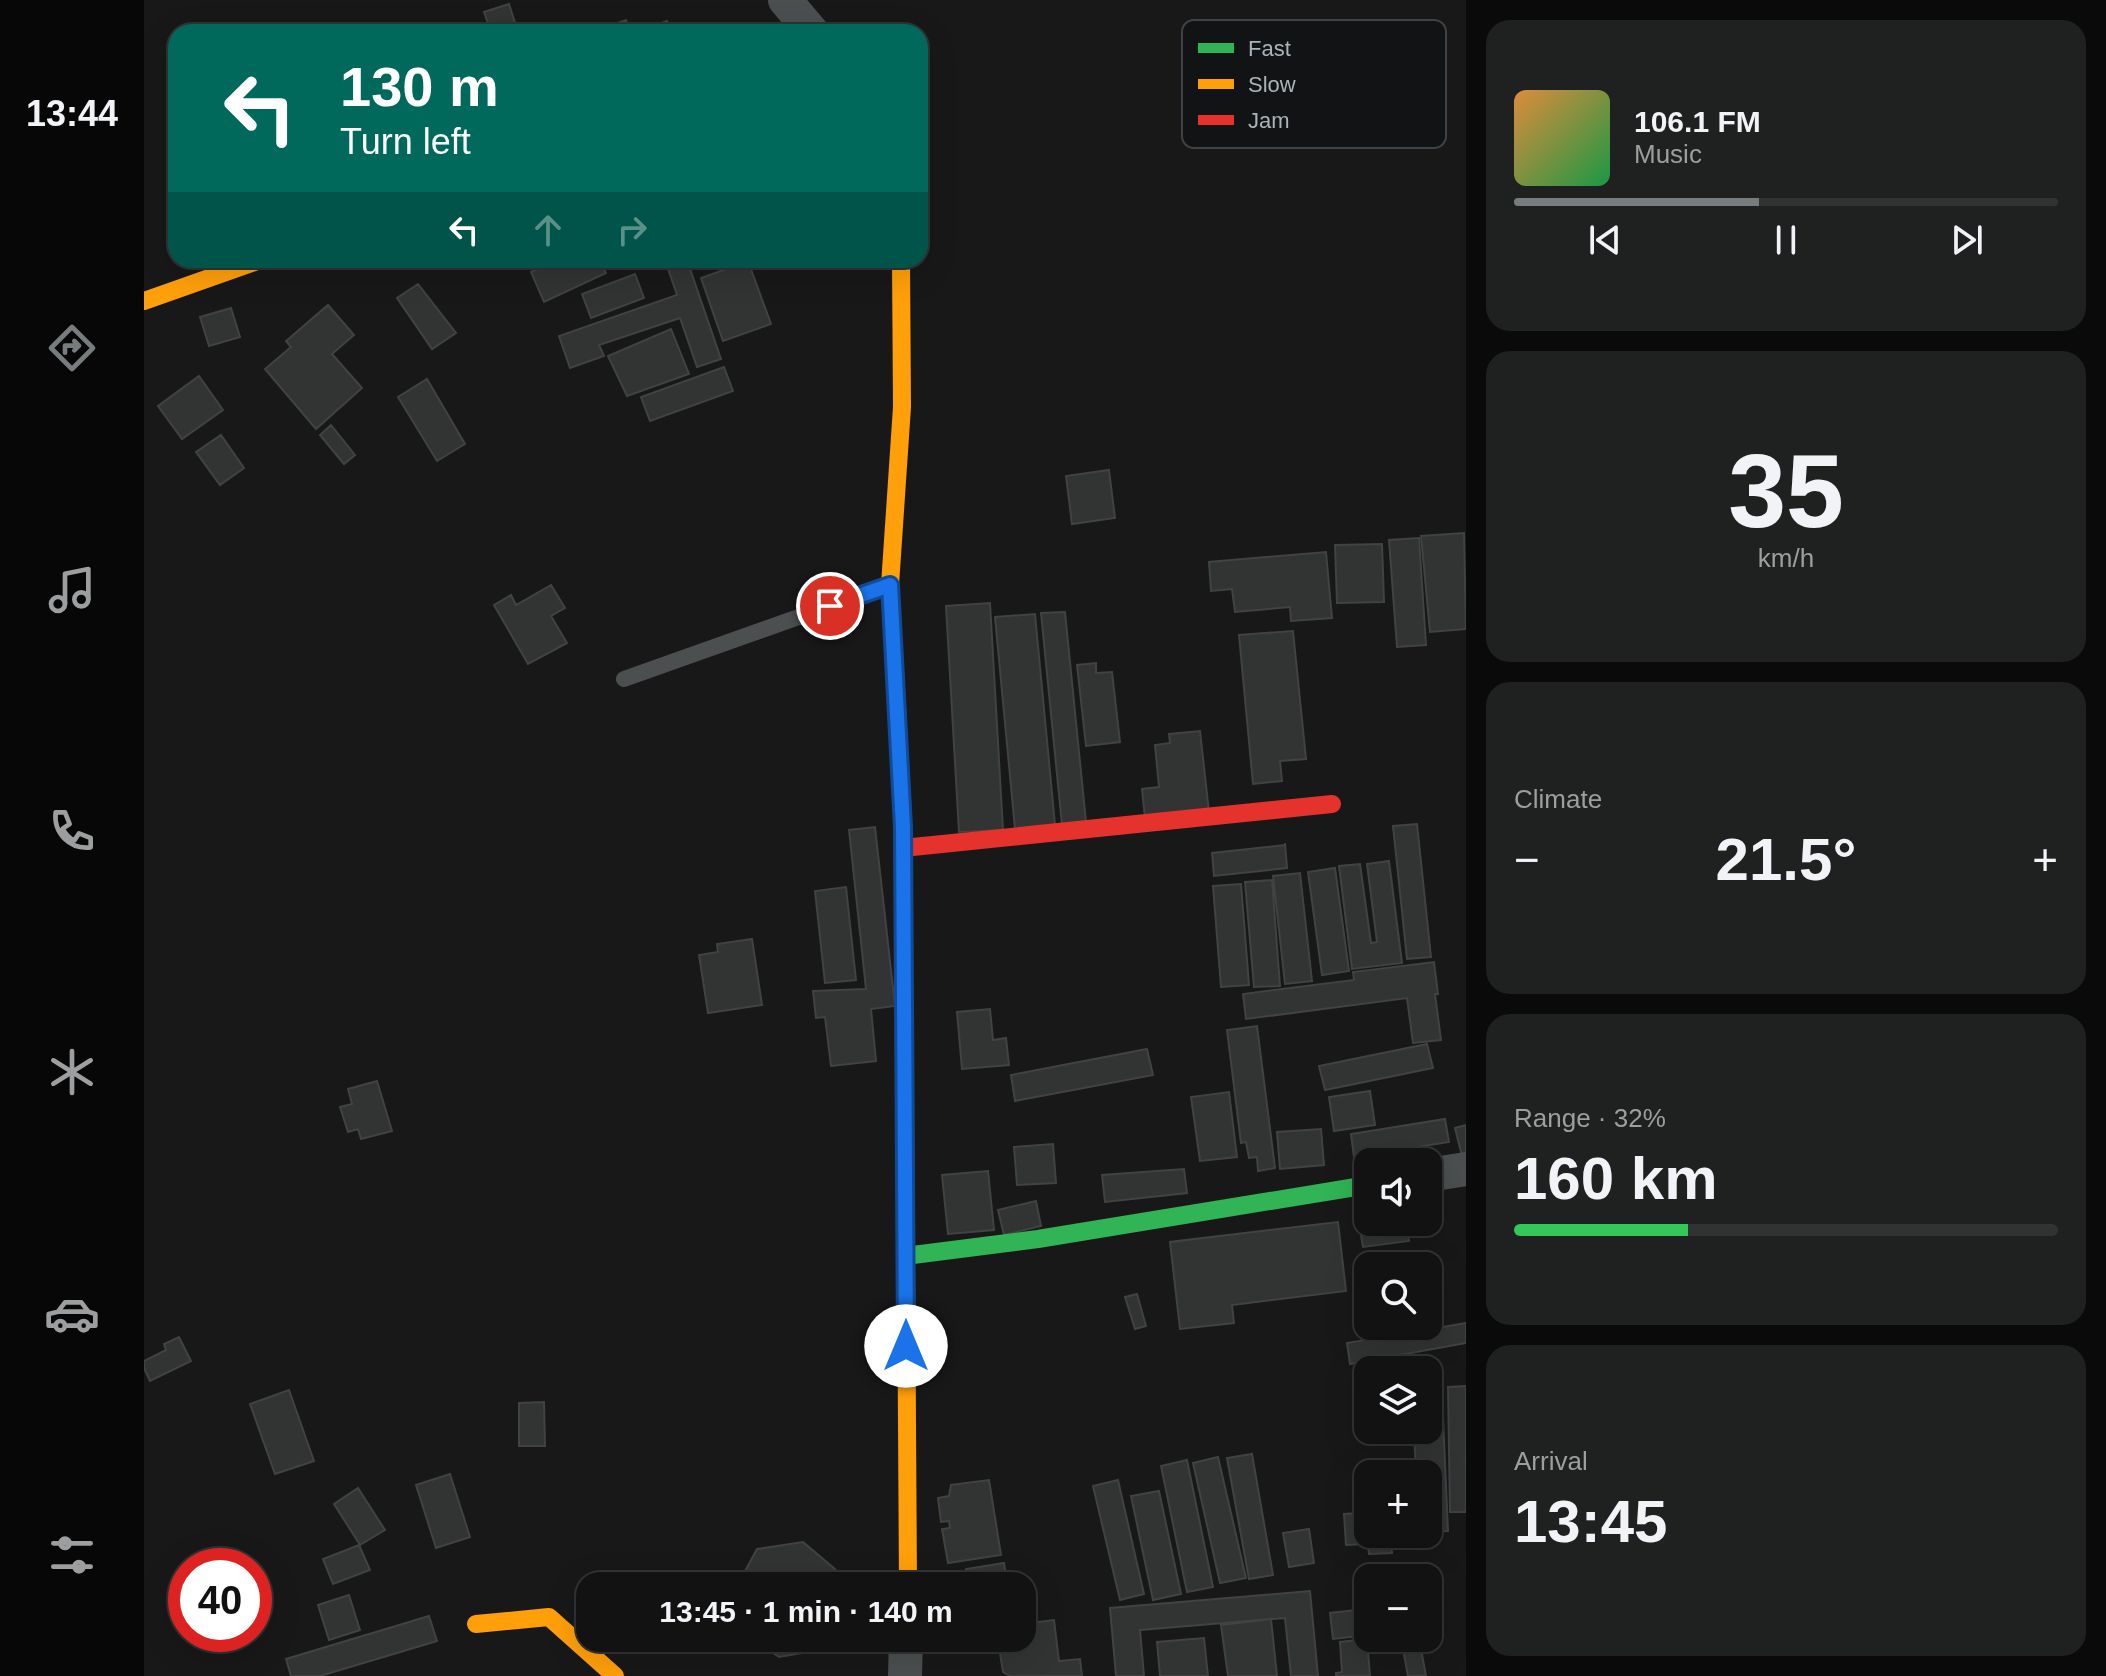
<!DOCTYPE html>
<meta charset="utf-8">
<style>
:root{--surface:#121212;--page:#1f2020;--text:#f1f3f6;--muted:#9c9e9f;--line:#313232;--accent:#777d7f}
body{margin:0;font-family:Arial,sans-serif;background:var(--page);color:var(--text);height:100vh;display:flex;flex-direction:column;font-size:30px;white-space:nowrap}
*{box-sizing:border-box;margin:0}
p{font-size:26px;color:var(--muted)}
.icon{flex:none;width:44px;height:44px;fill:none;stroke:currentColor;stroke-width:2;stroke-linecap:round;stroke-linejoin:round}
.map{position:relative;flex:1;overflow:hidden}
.sheet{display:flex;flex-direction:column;gap:20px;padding:20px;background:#0a0a0a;width:640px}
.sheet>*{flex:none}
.guide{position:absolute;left:24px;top:24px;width:760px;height:244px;border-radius:24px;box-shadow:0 8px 32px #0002,0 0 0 2px var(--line);background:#00695c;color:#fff;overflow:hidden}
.tools{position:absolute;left:1210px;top:1148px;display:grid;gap:16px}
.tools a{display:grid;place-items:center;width:88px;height:88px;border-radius:16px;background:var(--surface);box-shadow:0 8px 32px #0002,0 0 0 2px var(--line);font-size:40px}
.speed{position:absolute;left:24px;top:1548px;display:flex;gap:16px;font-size:40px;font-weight:700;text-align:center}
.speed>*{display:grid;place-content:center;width:104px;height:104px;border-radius:50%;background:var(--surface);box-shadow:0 8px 32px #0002,0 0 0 2px var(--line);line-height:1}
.speed .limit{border:12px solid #d22;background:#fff;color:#111}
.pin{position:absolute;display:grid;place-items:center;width:68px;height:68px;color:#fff;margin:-34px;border:4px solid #fff;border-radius:50%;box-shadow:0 2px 8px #0007}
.me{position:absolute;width:88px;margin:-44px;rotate:0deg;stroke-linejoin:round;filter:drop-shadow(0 0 6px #0008)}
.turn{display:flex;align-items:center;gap:28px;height:168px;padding:0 40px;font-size:36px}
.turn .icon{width:104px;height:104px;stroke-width:2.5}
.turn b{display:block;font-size:56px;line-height:68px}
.lanes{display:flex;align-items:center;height:76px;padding:0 40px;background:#0003;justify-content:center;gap:40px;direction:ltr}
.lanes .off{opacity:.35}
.big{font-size:60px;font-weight:600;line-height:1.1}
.sheet .card{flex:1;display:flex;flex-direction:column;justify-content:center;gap:12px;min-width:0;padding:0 28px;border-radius:24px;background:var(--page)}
.sheet .dial{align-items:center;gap:0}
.dial b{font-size:104px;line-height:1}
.song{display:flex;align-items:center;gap:24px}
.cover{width:96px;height:96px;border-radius:12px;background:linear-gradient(135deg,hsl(30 70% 55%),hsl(140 70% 35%))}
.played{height:8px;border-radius:4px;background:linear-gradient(90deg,var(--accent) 45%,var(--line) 45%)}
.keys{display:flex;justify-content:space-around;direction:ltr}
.heat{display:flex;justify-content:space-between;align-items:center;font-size:44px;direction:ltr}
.charge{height:12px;border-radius:6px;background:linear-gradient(90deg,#34c759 32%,var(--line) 0)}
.trip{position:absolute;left:432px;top:1572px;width:460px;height:80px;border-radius:24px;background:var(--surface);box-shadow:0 8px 32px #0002,0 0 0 2px var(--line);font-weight:600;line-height:80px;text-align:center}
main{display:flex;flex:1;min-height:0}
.tabs{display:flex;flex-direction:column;width:144px;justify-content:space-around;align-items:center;background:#070707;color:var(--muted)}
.tabs .icon{width:56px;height:56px}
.tabs .active{color:var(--accent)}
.tabs b{font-size:36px;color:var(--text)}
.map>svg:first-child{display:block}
</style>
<main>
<nav class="tabs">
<b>13:44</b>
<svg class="icon active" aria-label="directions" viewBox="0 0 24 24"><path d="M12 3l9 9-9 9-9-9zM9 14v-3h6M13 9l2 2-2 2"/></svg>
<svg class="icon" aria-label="music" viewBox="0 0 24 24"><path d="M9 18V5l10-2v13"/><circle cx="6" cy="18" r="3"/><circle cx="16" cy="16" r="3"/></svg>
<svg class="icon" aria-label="phone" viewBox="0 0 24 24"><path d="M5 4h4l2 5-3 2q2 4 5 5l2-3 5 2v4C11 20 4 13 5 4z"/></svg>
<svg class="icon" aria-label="climate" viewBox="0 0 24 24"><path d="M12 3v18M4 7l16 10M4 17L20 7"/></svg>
<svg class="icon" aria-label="car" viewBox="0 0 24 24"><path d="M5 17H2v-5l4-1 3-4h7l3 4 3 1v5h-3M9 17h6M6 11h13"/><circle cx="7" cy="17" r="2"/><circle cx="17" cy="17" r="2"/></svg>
<svg class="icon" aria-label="filters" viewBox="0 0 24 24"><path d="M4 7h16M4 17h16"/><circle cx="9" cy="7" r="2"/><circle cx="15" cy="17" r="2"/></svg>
</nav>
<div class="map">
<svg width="1322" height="1676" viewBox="0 0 1322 1676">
<rect width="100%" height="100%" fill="#181818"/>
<path fill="#323333" stroke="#404244" stroke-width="2" d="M365,4L374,32H347L340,12Z
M482,20L486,32H457L456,29Z
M523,21L526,32H494V31Z
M413,260H456L462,273L400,302L387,272Z
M521,260H543L577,359L553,367L536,318L455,345L460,356L426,368L415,336L533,295Z
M604,261L627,324L579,341L557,278Z
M491,274L500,298L447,318L438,294Z
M274,284L312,333L288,349L253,298Z
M184,305L210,335L188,354L218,388L172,429L121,369L147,347L142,341Z
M87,308L96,337L65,346L56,317Z
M527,329L545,374L483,396L464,356Z
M580,367L589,391L506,421L497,397Z
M55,376L79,410L38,439L14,406Z
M283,379L321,444L293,461L254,397Z
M187,425L211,455L200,464L176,435Z
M77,435L100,468L76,485L52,452Z
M965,470L971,518L928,524L922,476Z
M1320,533L1322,629L1286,632L1277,536Z
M1275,538L1282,645L1253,647L1245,540Z
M1238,544L1240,602L1193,603L1191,545Z
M1182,552L1188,618L1147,621L1146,607L1091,612L1088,589L1067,591L1065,562Z
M407,585L421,608L407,616L423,643L384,664L350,605L367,595L372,605Z
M846,603L859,830L815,832L802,606Z
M921,612L942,822L918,825L897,613Z
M891,614L911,825L871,829L851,617Z
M1149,631L1162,759L1136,761L1138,781L1109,784L1095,635Z
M952,663V673L968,672L976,742L942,746L933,665Z
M1056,731L1065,812L1001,818L998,789L1015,787L1011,745L1026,743L1025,734Z
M1273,824L1287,957L1263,959L1249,826Z
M731,827L751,1006L727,1009L732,1061L687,1066L681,1017L672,1018L669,991L722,989L705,830Z
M1141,843L1143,868L1070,876L1068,853L1141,845Z
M1245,861L1258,963L1208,969L1195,866L1216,864L1227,943L1233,942L1223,864Z
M1191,868L1205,971L1178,975L1164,872Z
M1156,873L1168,981L1141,984L1129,876Z
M1128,880L1136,986L1110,987L1101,882Z
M1097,884L1105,985L1077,987L1069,886Z
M702,887L712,980L681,983L671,891Z
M608,939L618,1005L564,1013L555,955L574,952L573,944Z
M1290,962L1294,994H1291L1297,1040L1269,1043L1263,998L1102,1019L1099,994L1210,980L1209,972Z
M846,1009L849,1040L862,1038L865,1065L818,1069L813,1012Z
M1113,1026L1131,1168L1114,1171L1113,1157L1105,1158L1102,1142L1097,1143L1083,1030Z
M1283,1044L1289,1068L1181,1090L1175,1066Z
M1003,1049L1009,1075L871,1101L867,1075Z
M233,1081L248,1131L217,1139L214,1129L204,1132L196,1107L208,1104L204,1089Z
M1226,1091L1231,1125L1190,1131L1185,1097Z
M1085,1092L1093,1157L1056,1161L1047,1097Z
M1301,1119L1305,1142L1210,1157L1207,1134Z
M1322,1125V1163L1320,1164L1311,1128Z
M1177,1129L1180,1165L1136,1169L1133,1132Z
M909,1144L912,1183L873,1185L870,1147Z
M1040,1169L1043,1193L961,1202L958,1175Z
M844,1171L850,1230L804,1234L798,1175Z
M892,1201L897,1226L860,1235L854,1210Z
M1224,1211V1222H1262L1265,1241L1219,1247L1213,1212Z
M1194,1222L1202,1291L1088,1305L1090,1323L1036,1329L1026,1242Z
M993,1294L1002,1326L991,1329L981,1297Z
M1322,1323V1343L1206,1364L1203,1343Z
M35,1337L47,1361L6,1381L0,1368V1361L22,1350L20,1344Z
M1322,1386V1512H1306L1304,1387Z
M145,1390L170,1461L131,1474L106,1404Z
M1298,1395L1304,1531L1284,1532V1474H1272L1270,1430H1284V1396Z
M400,1402L401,1446H375V1403Z
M1108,1454L1129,1575L1105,1579L1083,1458Z
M1074,1457L1102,1578L1076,1583L1049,1463Z
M1043,1460L1069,1587L1043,1592L1017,1466Z
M306,1474L326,1537L292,1548L272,1485Z
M845,1480L857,1555L804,1563L798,1529L806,1528L805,1521L797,1522L794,1498L805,1496L807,1485Z
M974,1480L1000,1594L976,1600L949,1486Z
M214,1488L241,1530L216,1545L190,1504Z
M1015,1491L1037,1594L1009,1600L987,1496Z
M1214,1491H1224V1534H1246L1248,1553L1225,1554L1224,1544L1202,1545L1200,1514L1215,1513Z
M1165,1529L1170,1563L1145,1567L1139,1533Z
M659,1542L691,1569L696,1586H593L613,1549Z
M215,1545L226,1570L189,1584L179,1559Z
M860,1563L862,1576L874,1575L876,1586H825L822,1569Z
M1166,1591L1174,1676H1147L1141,1618L996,1630L1000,1676H972L966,1608Z
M205,1595L216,1630L185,1640L174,1605Z
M1221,1609L1224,1635L1189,1639L1186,1613Z
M285,1616L293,1641L176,1676H147L142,1659Z
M1127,1619L1133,1676H1084L1077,1625Z
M910,1620L915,1661L936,1659L938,1676H866L859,1672L856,1653L864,1652L861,1638H878V1624Z
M607,1638H688L681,1649L635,1657Z
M1060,1638L1064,1676H1016L1013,1642Z
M1257,1638H1275L1282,1676H1264Z
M1223,1639L1226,1676H1192V1673L1198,1672L1196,1642Z"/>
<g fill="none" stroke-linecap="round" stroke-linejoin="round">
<path stroke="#4c4f50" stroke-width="16" d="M480,679L745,585"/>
<path stroke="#4c4f50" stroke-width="34" d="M641,0L668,32
M1284,1175L1322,1169
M761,1676L762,1638"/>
<path stroke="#30b455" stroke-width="18" d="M761,1256L894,1239L1224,1185"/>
<path stroke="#ff9f0a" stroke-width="18" d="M0,301L116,260
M754,725L746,585L758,407L757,260
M762,1262L764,1586
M332,1624L405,1617L471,1676"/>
<path stroke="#e5322d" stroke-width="18" d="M754,725L759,827L762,1262
M759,848L1188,804"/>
</g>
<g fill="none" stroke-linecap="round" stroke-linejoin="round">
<g stroke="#114b97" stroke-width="20">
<path id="route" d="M686,606L746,585L759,827L762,1346"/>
</g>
<use href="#route" stroke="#1a73e8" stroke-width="14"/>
</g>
<rect x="1038" y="20" width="264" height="128" rx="12" fill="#121314" stroke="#404345" stroke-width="2"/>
<rect x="1054" y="43" width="36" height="10" fill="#30b455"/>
<rect x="1054" y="79" width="36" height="10" fill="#ff9f0a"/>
<rect x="1054" y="115" width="36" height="10" fill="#e5322d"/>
<g font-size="22" fill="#aab3b7">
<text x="1104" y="56">Fast</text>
<text x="1104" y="92">Slow</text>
<text x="1104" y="128">Jam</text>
</g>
</svg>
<div class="tools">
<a><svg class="icon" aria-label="sound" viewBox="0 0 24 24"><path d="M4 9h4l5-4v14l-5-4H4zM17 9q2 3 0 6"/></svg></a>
<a><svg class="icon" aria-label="search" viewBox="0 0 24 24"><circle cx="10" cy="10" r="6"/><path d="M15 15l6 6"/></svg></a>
<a><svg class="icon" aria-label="layers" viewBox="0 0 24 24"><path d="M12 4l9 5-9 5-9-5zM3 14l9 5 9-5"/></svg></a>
<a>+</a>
<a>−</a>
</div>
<div class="speed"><div class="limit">40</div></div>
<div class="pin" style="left:686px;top:606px;background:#d93025"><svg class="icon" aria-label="arrive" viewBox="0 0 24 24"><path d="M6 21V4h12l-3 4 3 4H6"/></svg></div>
<svg class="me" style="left:762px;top:1346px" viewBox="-20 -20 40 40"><circle r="19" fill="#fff"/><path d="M0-13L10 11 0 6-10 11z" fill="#1a73e8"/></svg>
<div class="trip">13:45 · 1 min · 140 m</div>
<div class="guide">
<div class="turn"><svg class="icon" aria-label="left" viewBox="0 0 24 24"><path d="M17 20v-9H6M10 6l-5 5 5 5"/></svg><div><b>130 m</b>Turn left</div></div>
<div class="lanes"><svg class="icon" aria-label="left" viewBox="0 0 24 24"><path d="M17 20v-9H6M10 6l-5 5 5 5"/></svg><svg class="icon off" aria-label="ahead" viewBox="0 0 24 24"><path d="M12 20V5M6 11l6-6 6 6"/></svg><svg class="icon off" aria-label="right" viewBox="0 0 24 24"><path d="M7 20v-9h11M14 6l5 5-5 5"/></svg></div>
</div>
</div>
<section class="sheet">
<div class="card">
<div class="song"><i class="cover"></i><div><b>106.1 FM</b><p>Music</p></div></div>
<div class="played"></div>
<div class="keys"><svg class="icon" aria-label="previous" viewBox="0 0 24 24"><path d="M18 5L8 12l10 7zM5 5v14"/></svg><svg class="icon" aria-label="pause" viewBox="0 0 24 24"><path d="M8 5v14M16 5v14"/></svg><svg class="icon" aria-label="next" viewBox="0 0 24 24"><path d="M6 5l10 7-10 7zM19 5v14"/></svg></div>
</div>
<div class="card dial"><b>35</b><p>km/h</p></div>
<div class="card"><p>Climate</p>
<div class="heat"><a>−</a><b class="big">21.5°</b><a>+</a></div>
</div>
<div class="card"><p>Range · 32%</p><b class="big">160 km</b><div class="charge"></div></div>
<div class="card"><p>Arrival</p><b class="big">13:45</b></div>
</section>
</main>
